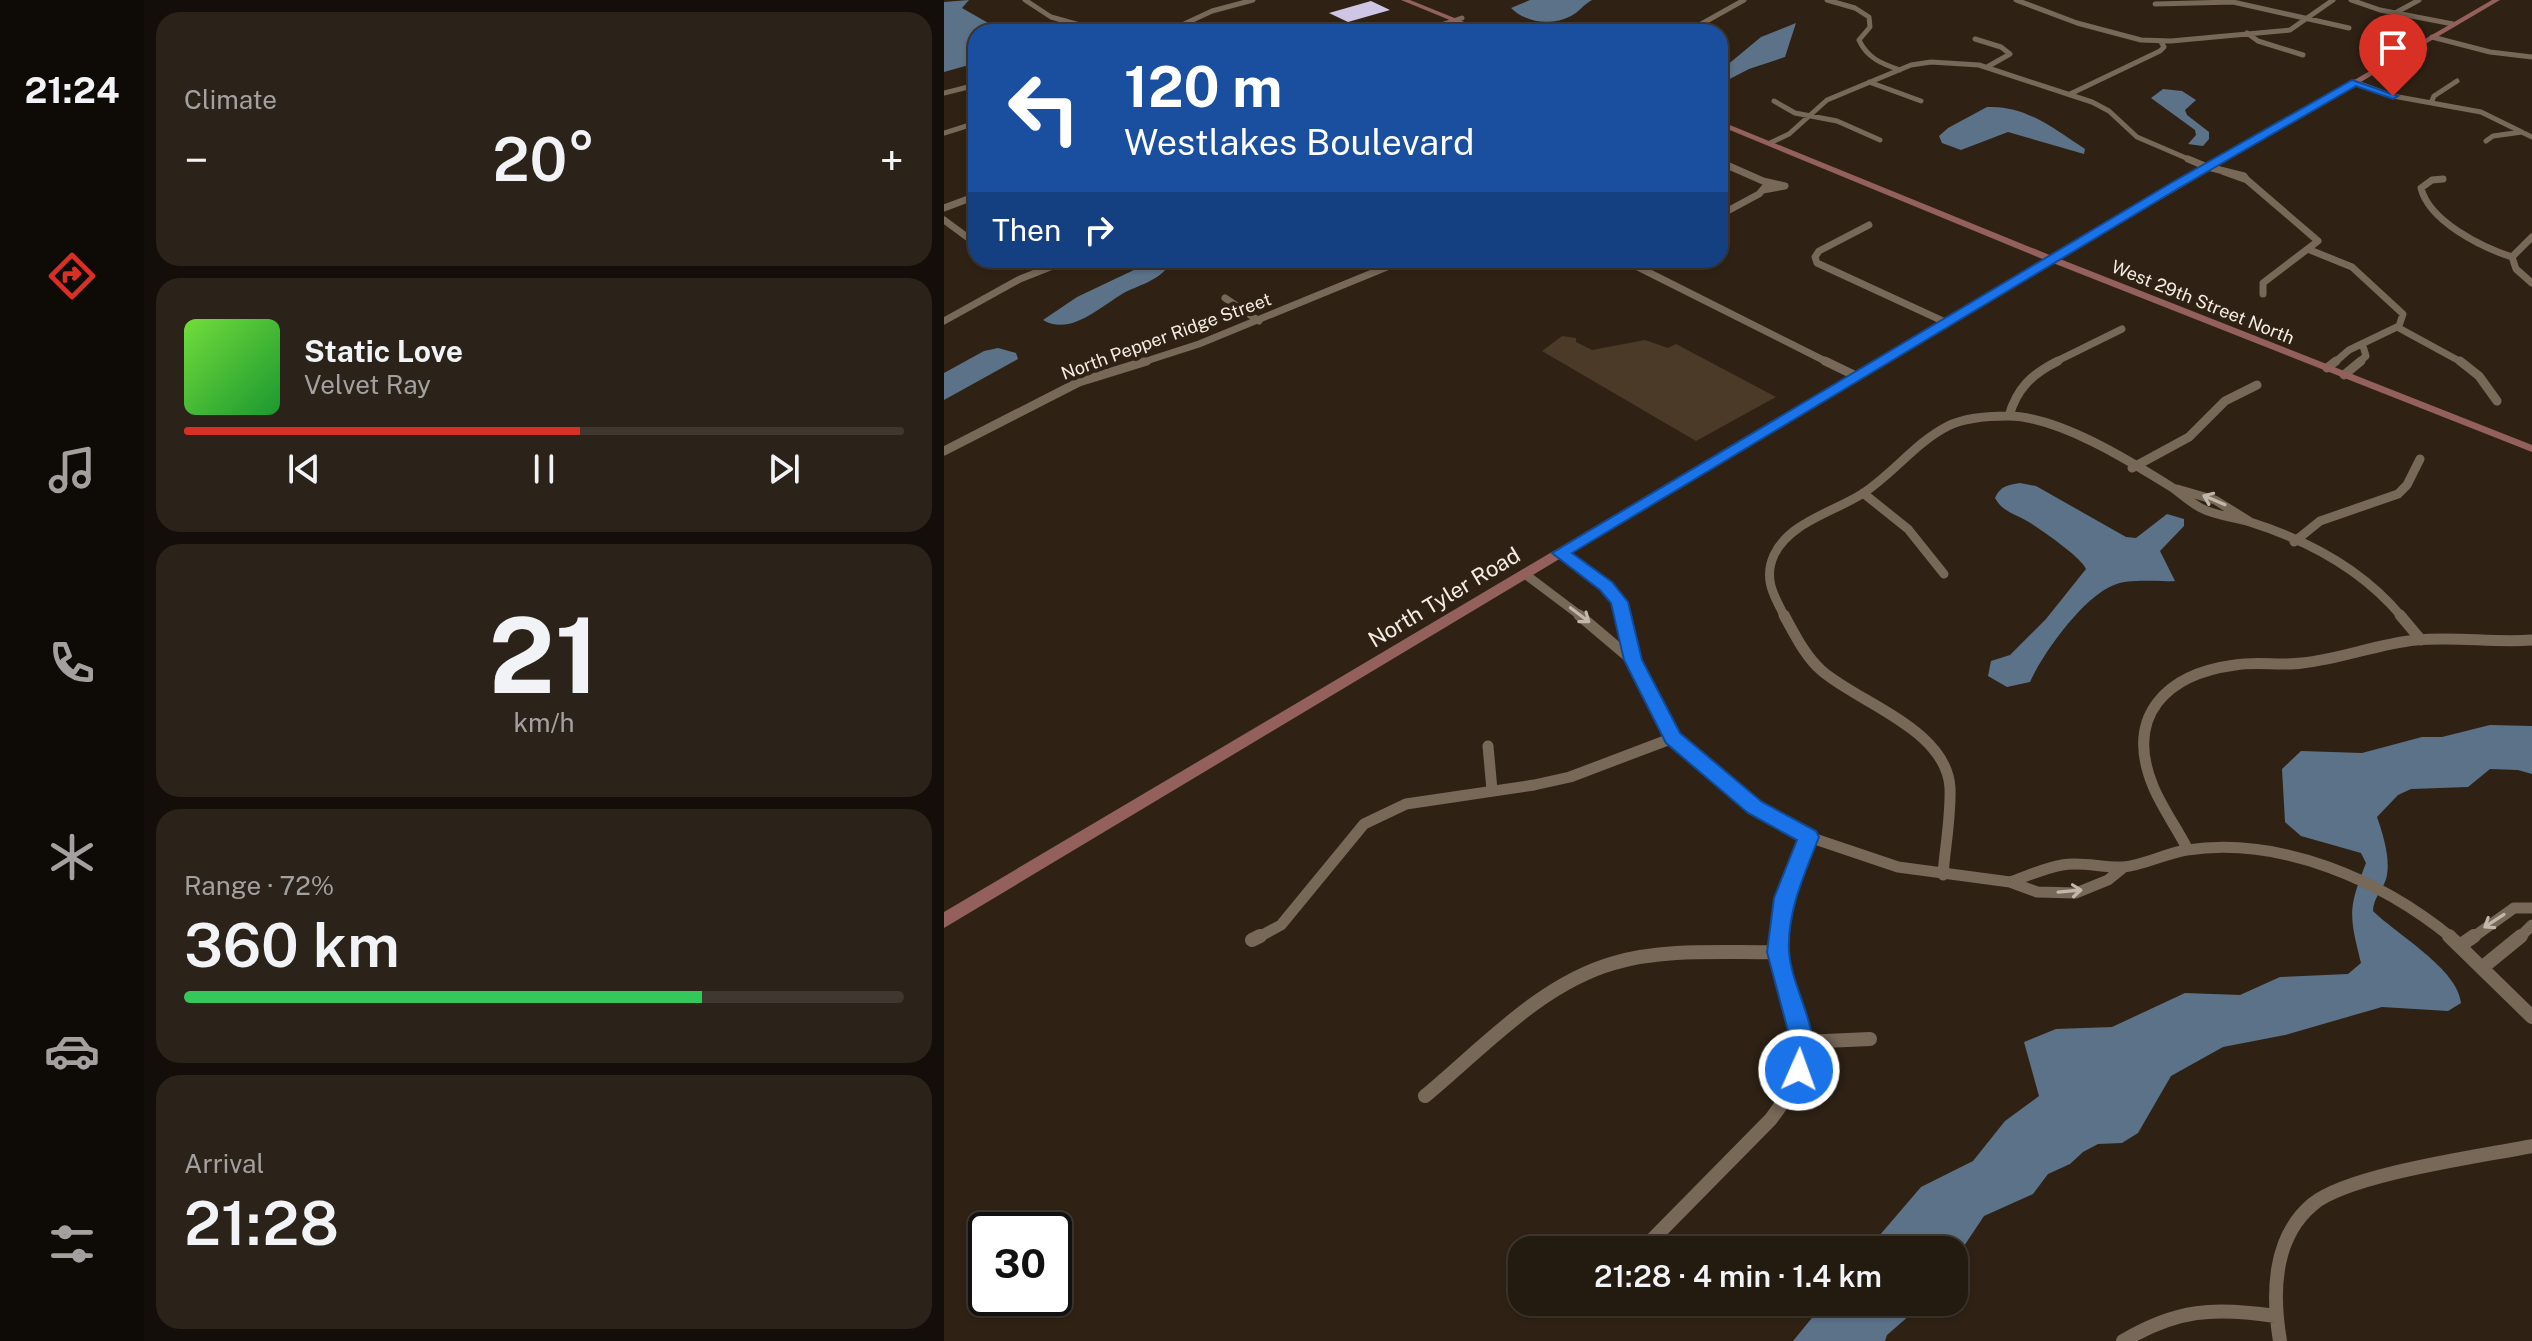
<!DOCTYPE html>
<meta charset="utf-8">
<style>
:root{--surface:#231a10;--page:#2b2319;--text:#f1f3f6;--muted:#a3a19f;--line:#403830;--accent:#d93025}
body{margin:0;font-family:"Public Sans",sans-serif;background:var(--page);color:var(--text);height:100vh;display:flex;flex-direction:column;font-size:30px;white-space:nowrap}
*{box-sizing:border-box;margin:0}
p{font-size:26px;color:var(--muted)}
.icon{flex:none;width:44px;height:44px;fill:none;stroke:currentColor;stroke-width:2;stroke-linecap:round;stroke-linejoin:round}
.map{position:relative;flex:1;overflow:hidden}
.sheet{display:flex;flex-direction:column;gap:12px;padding:12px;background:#130e09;width:800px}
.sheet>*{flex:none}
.top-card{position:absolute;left:24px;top:24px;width:760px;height:244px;border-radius:24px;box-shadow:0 2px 6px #0004,0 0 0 2px var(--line);background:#1a4fa0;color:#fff;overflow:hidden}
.speed{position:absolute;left:24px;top:1212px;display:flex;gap:16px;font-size:40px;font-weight:700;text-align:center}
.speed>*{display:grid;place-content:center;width:104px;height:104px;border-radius:50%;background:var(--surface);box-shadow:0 2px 6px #0004,0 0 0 2px var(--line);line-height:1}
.speed .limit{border:4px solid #111;border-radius:12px;background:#fff;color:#111}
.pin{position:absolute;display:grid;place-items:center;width:68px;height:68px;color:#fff;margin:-82px -34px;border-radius:50% 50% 50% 0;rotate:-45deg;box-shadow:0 0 8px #0007}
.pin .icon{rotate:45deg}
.me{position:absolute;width:88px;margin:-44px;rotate:2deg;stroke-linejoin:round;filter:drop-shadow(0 0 6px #0008)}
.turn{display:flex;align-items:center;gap:28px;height:168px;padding:0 24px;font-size:36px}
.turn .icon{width:104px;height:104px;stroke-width:2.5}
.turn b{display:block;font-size:56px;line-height:68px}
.then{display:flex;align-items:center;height:76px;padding:0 24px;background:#0003;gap:16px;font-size:30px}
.big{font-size:60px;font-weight:600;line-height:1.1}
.sheet .tile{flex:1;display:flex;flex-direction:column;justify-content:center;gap:12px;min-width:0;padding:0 28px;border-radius:24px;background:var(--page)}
.sheet .dial{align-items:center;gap:0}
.dial b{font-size:104px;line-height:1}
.song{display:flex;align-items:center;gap:24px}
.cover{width:96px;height:96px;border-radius:12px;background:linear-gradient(135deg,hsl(100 70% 55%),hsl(130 70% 35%))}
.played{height:8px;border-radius:4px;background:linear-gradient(90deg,var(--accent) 55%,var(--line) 55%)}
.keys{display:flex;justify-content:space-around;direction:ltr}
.heat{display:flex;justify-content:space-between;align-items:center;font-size:44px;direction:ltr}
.charge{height:12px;border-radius:6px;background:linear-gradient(90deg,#34c759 72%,var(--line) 0)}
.trip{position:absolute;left:564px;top:1236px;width:460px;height:80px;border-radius:24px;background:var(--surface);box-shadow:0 2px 6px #0004,0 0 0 2px var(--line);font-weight:600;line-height:80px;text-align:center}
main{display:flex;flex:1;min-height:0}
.tab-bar{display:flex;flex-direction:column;width:144px;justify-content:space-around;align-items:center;background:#0e0a06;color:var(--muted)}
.tab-bar .icon{width:56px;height:56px}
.tab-bar .active{color:var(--accent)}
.tab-bar b{font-size:36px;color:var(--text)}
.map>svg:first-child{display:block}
</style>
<main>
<nav class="tab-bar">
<b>21:24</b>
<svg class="icon active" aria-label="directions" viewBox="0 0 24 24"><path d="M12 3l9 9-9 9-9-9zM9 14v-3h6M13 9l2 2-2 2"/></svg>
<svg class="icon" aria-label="music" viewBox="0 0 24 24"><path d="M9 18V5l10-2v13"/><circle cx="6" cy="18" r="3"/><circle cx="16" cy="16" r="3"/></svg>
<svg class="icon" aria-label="phone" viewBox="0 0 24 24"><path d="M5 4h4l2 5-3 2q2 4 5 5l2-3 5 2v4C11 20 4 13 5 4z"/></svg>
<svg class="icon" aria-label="climate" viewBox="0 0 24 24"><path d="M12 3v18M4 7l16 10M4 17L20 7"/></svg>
<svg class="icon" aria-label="car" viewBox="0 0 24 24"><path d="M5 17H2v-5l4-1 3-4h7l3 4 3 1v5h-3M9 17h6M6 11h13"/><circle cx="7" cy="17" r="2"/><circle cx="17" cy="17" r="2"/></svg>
<svg class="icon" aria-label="filters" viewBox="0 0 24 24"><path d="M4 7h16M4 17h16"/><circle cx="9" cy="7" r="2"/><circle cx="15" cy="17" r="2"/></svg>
</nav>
<section class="sheet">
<div class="tile"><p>Climate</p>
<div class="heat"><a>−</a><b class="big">20°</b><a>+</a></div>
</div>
<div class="tile">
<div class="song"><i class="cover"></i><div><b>Static Love</b><p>Velvet Ray</p></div></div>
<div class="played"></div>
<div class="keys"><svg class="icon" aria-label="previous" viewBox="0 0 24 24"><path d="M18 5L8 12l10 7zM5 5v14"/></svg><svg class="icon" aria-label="pause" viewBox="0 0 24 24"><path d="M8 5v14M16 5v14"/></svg><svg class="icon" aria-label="next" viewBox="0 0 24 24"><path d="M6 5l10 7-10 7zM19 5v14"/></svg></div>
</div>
<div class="tile dial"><b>21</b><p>km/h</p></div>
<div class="tile"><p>Range · 72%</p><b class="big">360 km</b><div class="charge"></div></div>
<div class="tile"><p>Arrival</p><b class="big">21:28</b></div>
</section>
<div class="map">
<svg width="1588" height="1341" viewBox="0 0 1588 1341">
<rect width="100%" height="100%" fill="#2f2215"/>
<path fill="#4b3a27" d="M618,336L632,338V342L648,350L701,340L724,348L732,344L832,397L752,441L598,351Z"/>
<path fill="#5c7288" d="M25,0L18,8L60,32H32V63L0,72V2Z
M586,0H648C640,4 635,12 627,16C608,26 582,23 567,8Z
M852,23L841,57L805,69L776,84V71L817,37Z
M1219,89L1238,91L1252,100L1241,110L1243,115L1265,132V139L1259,146L1244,144L1252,135L1251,130L1207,98Z
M1043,107C1082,105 1110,129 1141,149L1140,154L1064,132L1017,150L998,143L995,136L1004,128Z
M211,260L225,265C215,281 194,285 178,294C155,308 126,336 99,320L133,297Z
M54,348L72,353L74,359L0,400V373L40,351Z
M1076,483L1092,486L1182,537L1192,538L1223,514L1240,519V526L1216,551L1231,581C1213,582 1187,578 1170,585C1140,596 1099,653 1086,682L1063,687L1044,676L1047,661L1066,655L1102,619L1142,569C1138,558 1100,532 1088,524C1075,515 1059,513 1051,498C1056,486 1064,485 1076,483Z
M1546,725L1588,726V774L1574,770L1546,769L1524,787L1467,789L1454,795L1433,817C1439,834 1446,857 1443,875C1441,888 1429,897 1429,911C1452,934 1514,969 1517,1003L1504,1011L1438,1007L1341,1035L1279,1047L1227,1076L1194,1133L1178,1143L1154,1144L1139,1152L1126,1164L1104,1174L1089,1194L1040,1216L1010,1261V1250H923L977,1187L1029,1161L1061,1121L1095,1096L1080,1042L1112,1029L1168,1027L1241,993L1296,995L1336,977L1404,974L1417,963C1405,915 1404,909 1422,863L1417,853L1357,836L1341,822L1338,769L1357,751L1418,753L1478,737H1498Z
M881,1302H981L943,1335L941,1341H849Z"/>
<path fill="#cfc5e4" d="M427,1L446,10L404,22L385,13Z"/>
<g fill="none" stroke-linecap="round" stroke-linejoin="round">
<path stroke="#776858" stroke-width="5" d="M81,0L107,17L161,32
M883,0L911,8L925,17L926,27L915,40C923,58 938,64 956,70
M1072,0L1133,23L1197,40L1227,41L1346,30L1389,0
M1407,0L1436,10L1509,24
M1211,4L1289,2L1405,28
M1453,12L1475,0
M223,32L268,11L309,0
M476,32L518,18
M743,32L800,0
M1303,33L1314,41L1359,55
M1488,37L1546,52L1588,57
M1031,39L1057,47L1066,54L1043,67
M925,82L977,101
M1411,82L1449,96L1537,112L1588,137
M0,93L32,85
M1126,94L1216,51L1220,47L1217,42
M830,101L851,113L893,121L936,140
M1487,103L1490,96L1513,81
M0,133L32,123
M1542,141L1549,136L1578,132
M826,143L845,134L883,100L967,65L987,62L1035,65L1148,102L1165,111L1193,137L1249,161"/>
<path stroke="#776858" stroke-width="7" d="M1244,159L1263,167
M776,162L819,181L841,186L819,190
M1264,167L1300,176L1303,180L1278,171
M1499,179L1488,180L1477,188C1485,221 1537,247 1568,257
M1303,180L1374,241L1319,283V294
M0,208L32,196
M776,215L815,194L821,187
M0,220L23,237
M925,225L875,251L871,257L873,263L1001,322
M1366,250L1408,267L1459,314L1455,326L1405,350L1390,363
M1568,257L1572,269L1588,283
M1568,257L1588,237
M415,260L433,271
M680,260L885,363
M697,268L715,260
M281,298L315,321
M0,321L76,279L124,260
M1453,327L1519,363
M196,363L255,344L460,260
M1109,363L1178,329
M1414,363L1422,356L1419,346"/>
<path stroke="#776858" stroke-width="9" d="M881,361L912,376
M1516,361L1535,376L1553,401
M1383,368L1392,361
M1400,375L1417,361
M1065,416C1073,388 1088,374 1114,361
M0,451L135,382L203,361
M1188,468L1245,437L1281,401L1313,385
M1233,489L1271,500L1305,521
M919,493L964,529L1000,574
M1350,542L1376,521L1454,494L1463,485L1476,459
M616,553C641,571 671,585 679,617
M581,574L638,617
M841,617C830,596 819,579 830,555C845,523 889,512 918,494C948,475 972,442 1004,426C1020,418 1045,416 1064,416C1114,416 1186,461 1229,488C1239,495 1248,504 1259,509C1273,516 1291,517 1306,522C1363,540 1419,570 1458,617"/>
<path stroke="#776858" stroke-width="11" d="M635,615L687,659
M678,615L689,660L729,738L811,807L865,837L954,867L1066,882L1093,892L1132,893L1164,880L1180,867
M840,615C851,635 861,656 878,671C917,704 1003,730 1006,788C1007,817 1001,847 999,875
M1456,615L1477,640
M544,746L548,790
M1244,850C1233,828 1218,808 1209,786C1180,715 1223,674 1291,665C1313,661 1336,666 1358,663C1397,659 1433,644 1472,640C1511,636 1549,643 1588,640
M1066,882C1083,876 1101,868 1118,865C1137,861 1159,868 1179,867C1201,865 1222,853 1243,850C1337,836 1437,880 1508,938
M313,938L337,925L420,824L462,804L590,785L626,777L729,738
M835,938C837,901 850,870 865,837
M1528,938L1570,908H1588
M1575,938L1588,925"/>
<path stroke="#776858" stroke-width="14" d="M1505,936L1588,1017
M308,940L316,936
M1517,945L1530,936
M1539,967L1577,936
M859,1042L926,1039
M481,1096C538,1049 596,984 670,963C722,948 780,953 834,952
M698,1250L827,1119C867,1066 860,1045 843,985C838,968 834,953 835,936
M1179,1341C1233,1309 1270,1307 1331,1316
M1336,1341C1328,1294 1329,1237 1369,1204C1405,1174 1538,1156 1588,1146"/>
<path fill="#93605c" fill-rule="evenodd" d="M457,0H466L545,32H535Z
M1548,0H1556L1116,259L1588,445V452L1109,263L0,928V912L1101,260L776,126V121L1108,256Z"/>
</g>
<defs><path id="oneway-shaft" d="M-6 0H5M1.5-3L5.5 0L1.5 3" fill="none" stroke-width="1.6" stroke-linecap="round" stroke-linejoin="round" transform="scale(2)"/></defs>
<g stroke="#c2b7ab">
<use href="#oneway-shaft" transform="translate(1270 500) rotate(-157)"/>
<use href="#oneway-shaft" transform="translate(636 615) rotate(37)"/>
<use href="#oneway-shaft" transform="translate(1126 891) rotate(-5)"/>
<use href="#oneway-shaft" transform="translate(1550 921) rotate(147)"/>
</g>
<path fill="#1a73e8" stroke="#114b97" stroke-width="2" d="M1408,80L1454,96L1449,99L1412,86L1235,188L628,553L668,582L684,602L698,660L736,733L818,802L872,831L875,837C861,873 843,911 845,951C848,995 883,1033 863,1078L855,1081L846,1078L843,1070L847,1042L823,952L830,898L853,840L804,813L722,743L680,660L667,603L656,590L608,553L1227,183Z"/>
<g text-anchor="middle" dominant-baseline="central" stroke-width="8" stroke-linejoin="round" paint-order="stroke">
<g font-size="18" fill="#f4ebe2" stroke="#2f2215">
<text transform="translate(1259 302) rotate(22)">West 29th Street North</text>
<text transform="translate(222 336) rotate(-20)">North Pepper Ridge Street</text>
</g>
<g font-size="22" fill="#f4ebe2" stroke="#2f2215">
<text transform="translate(500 597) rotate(-31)">North Tyler Road</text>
</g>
</g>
</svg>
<div class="speed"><div class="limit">30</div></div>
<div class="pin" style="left:1449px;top:96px;background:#d93025"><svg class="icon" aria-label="arrive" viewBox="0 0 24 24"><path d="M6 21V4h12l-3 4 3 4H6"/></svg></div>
<svg class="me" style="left:855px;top:1070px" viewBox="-20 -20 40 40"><circle r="17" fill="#1a73e8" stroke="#fff" stroke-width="3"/><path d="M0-11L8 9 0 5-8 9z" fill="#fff"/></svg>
<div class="trip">21:28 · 4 min · 1.4 km</div>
<div class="top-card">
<div class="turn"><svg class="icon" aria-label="left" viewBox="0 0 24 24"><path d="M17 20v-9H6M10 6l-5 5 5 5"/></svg><div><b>120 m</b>Westlakes Boulevard</div></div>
<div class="then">Then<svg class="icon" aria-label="right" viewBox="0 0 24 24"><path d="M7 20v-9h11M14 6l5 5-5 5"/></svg></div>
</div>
</div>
</main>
